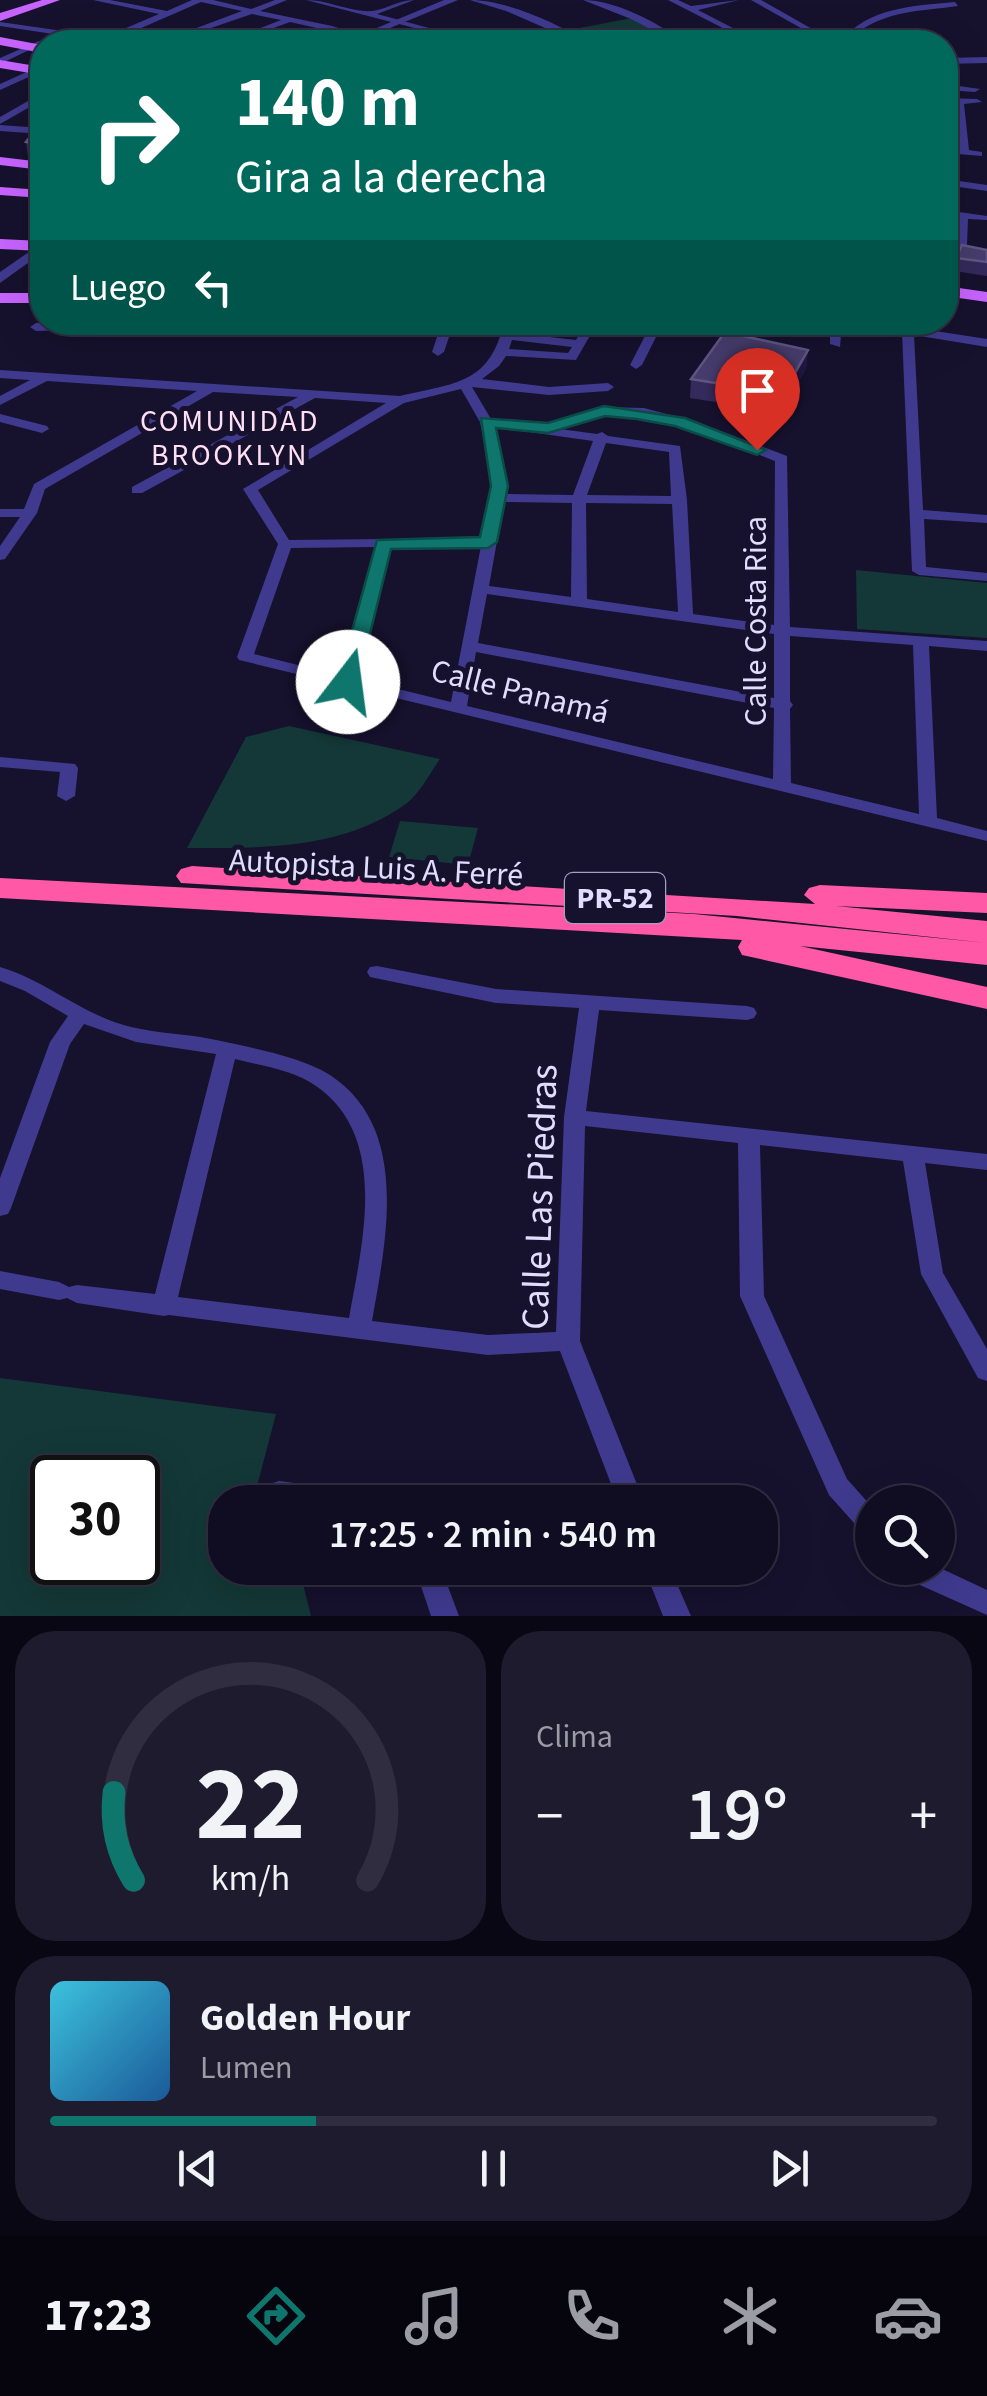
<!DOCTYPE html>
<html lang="es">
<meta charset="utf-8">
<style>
:root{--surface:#100d22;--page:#1e1b2f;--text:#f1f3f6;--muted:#9c9ca5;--line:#302d40;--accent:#0f766e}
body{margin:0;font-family:"Source Sans 3",sans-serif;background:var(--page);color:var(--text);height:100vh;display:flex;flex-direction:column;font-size:38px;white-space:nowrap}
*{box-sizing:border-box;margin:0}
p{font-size:32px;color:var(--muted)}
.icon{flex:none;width:55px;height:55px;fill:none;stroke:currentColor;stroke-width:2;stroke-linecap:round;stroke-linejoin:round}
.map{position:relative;height:1616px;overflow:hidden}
.sheet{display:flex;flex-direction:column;gap:15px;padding:15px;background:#090713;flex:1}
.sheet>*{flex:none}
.banner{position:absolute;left:30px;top:30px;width:928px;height:305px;border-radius:40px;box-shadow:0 10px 40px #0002,0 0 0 2px var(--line);background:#00695c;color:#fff;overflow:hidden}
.tools{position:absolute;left:855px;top:1485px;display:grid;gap:20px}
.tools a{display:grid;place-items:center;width:100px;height:100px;border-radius:50%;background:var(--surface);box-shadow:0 10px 40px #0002,0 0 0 2px var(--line);font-size:50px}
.speed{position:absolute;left:30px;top:1455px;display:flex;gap:20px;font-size:50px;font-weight:700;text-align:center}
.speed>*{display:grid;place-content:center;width:130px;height:130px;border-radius:50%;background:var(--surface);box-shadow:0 10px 40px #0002,0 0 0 2px var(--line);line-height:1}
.speed .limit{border:5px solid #111;border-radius:15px;background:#fff;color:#111}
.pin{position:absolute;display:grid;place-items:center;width:85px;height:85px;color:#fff;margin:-102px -42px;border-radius:50% 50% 50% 0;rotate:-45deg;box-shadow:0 0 10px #0007}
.pin .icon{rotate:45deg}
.me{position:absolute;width:110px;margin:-55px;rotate:15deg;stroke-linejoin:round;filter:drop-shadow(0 0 8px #0008)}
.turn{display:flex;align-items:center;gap:35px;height:210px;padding:0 40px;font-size:45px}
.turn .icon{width:130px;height:130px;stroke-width:2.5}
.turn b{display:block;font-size:70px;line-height:85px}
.then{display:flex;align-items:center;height:95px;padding:0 40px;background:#0003;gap:20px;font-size:38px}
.big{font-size:75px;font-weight:600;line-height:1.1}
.sheet .card{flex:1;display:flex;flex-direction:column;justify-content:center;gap:15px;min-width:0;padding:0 35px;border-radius:40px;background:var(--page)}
.sheet .dial{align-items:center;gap:0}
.dial svg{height:260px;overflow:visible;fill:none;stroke:var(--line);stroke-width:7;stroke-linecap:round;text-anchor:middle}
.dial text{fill:var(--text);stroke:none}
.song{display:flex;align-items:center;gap:30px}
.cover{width:120px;height:120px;border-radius:15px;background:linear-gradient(135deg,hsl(190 70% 55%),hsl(210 70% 35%))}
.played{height:10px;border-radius:5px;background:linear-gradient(90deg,var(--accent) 30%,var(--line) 30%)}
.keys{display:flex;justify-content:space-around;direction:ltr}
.heat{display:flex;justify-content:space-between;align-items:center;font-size:55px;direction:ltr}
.sheet .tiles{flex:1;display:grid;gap:15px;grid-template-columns:1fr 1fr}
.card:last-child{grid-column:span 2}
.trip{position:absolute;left:208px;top:1485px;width:570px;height:100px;border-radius:40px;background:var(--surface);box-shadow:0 10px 40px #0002,0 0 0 2px var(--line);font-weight:600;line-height:100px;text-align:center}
.menu{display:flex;height:160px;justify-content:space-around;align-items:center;background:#06050e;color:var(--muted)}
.menu .icon{width:70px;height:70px}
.menu .selected{color:var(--accent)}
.menu b{font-size:45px;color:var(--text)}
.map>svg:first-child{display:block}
</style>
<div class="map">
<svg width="987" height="1616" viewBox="0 0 987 1616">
<rect width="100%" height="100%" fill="#16112d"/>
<path fill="#133837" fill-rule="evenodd" d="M632,18L676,42H593L569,30Z
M856,570L987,583V638L857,629Z
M289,726L440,759C430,773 420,793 407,803C344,850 262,848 187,848L246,737Z
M400,821L478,828L468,865L389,857Z
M0,1378L276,1414L255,1494L263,1502H225V1568H299L311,1616H0ZM52,1478H138V1562H52Z"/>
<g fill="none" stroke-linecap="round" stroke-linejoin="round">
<path fill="#3f3a8e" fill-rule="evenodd" d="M93,0H110L167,11L192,0H213L251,9L275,0H287L260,11L332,26L364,36L360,39L330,32L302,42H292L321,29L290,22L236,42H225L281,20L252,14L170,42H159L242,11L201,2L116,39L123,42H106L0,26V22L105,37L159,14Z
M306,0C327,0 345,10 365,11C381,13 397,0 414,0L377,14L481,42H469Z
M470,0C506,0 557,23 587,42H577L506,11Z
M583,0C616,0 658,23 684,42H675L631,19Z
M668,0H678L691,6L739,0L698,10L760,42H750Z
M751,0H761L835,42H826Z
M955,2L958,6C916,12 879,10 847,42H839C870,7 911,6 955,2Z
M39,41L46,42L0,64V58Z
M987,57V63L945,64V58Z
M42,65V71L0,90V84Z
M945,84L980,89L975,92L945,90Z
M42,93V100L0,124V117Z
M945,98L977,99L982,102L964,104L969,150L982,152V156L945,153V147L959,149L955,104H945Z
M0,125L42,128V134L0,131Z
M945,179L987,185V191L945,185Z
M945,210L987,216V220L968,219L967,245L958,247V218L945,216Z
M176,322C193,327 210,322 229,322L189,334L167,328L36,331L30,327L36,323Z
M442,322H454L444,352L438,356L432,352Z
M504,322H516L514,333L576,340L586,322H631L660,329L642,365L636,369L630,365L647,332L596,325L576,360L506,356L499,366L482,379L549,387L608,383L614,387L608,391L549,395L472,387L491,419L544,426L601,407L644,408L697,422L787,456L790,627L987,641V651L929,646L937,818L987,831V841L239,660L237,657L278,544L243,489L386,403L315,398L142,493H132V487L298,397L213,392L45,489L37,513L5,559L0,560V546L20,517H0V509H24L34,484L197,391L47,381L0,405V396L30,380L0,378V370L400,396C454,383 490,385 504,322ZM512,340L572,347L568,353L509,349ZM461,389L480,422L493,486L483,538L289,540L258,490L404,403ZM622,414C676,419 725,442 775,461L774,625L693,614L687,500L680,446L608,436L602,432L597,434L560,429L601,415ZM494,427L593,441L573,495L505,494L507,486ZM606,443L669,452L671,496L587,495ZM504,502L572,503L571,597L489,586ZM586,503L672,504L678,612L587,599ZM481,546L451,702L357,679L390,547ZM376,547L342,676L254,654L291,548ZM487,594L774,634V698L478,643ZM790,636L913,645L919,814L791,783L790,709L793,705L790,701ZM476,652L774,708L773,779L467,706Z
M830,322H842L840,347L830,344Z
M845,322H877L987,339V347L914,335L923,510L987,515V523L924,519L926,567L987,573V581L919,575L912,571L902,333Z
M0,414L47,426L49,429L42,433L0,422Z
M0,757L75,764L78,768L75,796L66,801L57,796L60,772L0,767Z
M377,966L496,989L747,1006L754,1008L757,1013L754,1018L747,1020L599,1010L586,1111L987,1154V1170L925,1163L943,1273L987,1349V1381L978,1378L921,1274L903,1161L760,1145L764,1296L847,1479L872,1507V1536L863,1533L829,1495L740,1296L738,1143L585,1126L580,1341L644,1502H618L560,1351L488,1355L169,1315L164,1316L77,1303L67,1298L59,1300L0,1289V1271L59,1282L69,1287L77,1285L155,1294L216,1054L136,1042L84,1024L70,1044L11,1208L8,1214L0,1216V1178L50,1042L68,1016L25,991L0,981V967C47,981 84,1016 131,1027C161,1034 191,1034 221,1041C253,1048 302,1057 330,1075C411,1128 386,1241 372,1321L488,1335L556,1332L564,1117L579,1008L496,1003L370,977L367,972L370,967ZM235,1059C261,1066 294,1070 316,1086C390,1137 362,1244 349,1318L178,1297Z
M279,1481L355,1491L364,1494L368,1502H277L270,1500L266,1492L270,1484Z
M938,1567L987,1590V1615L902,1577L898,1568Z
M415,1568H441L459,1616H431Z
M644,1568H670L691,1616H663Z"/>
<path fill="#3f3a8e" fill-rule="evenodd" d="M444,0H458L356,42H343Z
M42,243V253L0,283V272Z"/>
<path fill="#c764ff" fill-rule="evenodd" d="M42,0H60L0,21V13Z
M0,37L42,45V53L0,45Z
M0,60L42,67V75L0,68Z
M0,157L42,162V170L0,165Z
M0,187L42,190V198L0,195Z
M0,239L42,241V251L0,249Z
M945,286L987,292V302L945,296Z
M0,293H42V303H0Z"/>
<path fill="#ff58a6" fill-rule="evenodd" d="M192,866L815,904L804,895L809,888L820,885L987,893V913L836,906L987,921V943L737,916L181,883L176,876L181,869Z
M0,878L694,914L987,943V965L800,946L987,987V1009L742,955L738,947L742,940L0,898Z"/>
</g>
<path fill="#342a5b" d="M42,122V159L28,157L26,142Z
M987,250V276L954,271L956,258Z
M808,350L806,369L777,420L728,412V404L690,398L691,379Z"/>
<path fill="#201841" d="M808,350L806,369L777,420L779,401Z"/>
<path fill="#473d6d" stroke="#5f5684" stroke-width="2.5" d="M42,122V145L26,142Z
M962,245L987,250V262L956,258Z
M725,332L808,350L779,401L729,392L734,386L691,379Z"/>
<path fill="#0f766e" stroke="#0a4d48" stroke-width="2.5" d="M604,406L685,418L766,450L757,455L675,426L637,419L605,416L548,433L496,428L508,486L497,542L488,548L391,549L358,682L348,688L341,686L338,682L377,540L480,537L491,486L481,418L548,423Z"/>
<g text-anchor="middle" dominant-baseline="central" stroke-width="10" stroke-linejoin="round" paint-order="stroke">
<g font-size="30" letter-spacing="2.5" fill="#ffdff3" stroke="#16112d">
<text x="230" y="421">COMUNIDAD<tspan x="230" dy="34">BROOKLYN</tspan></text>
</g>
<rect fill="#16112d" stroke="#a5a0c0" stroke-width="2.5" x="565" y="873" width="100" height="50" rx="8"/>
<g font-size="30" font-weight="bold" fill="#e2ddff">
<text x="615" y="898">PR-52</text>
</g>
<g font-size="32" fill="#e2ddff" stroke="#16112d">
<text transform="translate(756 621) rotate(-90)">Calle Costa Rica</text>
<text transform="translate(520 692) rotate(14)">Calle Panamá</text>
<text transform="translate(376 868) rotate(3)">Autopista Luis A. Ferré</text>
</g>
<g font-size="38" fill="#e2ddff" stroke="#16112d">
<text transform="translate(540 1197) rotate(-88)">Calle Las Piedras</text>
</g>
</g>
</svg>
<div class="tools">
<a><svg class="icon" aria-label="search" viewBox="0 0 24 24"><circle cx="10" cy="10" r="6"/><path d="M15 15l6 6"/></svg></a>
</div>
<div class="speed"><div class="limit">30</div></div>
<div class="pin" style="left:757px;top:450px;background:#d93025"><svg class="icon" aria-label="arrive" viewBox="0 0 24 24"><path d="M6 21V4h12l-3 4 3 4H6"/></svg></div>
<svg class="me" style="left:348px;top:682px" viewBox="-20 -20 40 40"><circle r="19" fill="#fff"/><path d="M0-13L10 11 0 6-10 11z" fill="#0f766e"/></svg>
<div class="trip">17:25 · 2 min · 540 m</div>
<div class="banner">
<div class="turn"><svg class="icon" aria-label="right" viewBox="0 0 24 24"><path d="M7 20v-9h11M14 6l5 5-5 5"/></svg><div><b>140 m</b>Gira a la derecha</div></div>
<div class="then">Luego<svg class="icon" aria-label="left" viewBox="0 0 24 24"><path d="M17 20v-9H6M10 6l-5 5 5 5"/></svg></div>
</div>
</div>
<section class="sheet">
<div class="tiles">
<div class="card dial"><svg viewBox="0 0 100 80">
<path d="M14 69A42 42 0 1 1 86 69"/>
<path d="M14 69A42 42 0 0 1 8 42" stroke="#0f766e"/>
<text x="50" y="56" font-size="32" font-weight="700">22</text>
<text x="50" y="72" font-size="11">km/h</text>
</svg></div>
<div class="card"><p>Clima</p>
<div class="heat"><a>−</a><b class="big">19°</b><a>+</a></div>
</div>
<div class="card">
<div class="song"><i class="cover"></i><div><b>Golden Hour</b><p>Lumen</p></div></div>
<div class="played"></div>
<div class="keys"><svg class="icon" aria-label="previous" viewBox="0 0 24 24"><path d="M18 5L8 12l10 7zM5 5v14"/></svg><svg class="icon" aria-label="pause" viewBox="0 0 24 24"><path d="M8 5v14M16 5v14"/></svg><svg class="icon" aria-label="next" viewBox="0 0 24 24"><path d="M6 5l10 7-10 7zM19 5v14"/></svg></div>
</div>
</div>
</section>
<nav class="menu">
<b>17:23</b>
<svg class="icon selected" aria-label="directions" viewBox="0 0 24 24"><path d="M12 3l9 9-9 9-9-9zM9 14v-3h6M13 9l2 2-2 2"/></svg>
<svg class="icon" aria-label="music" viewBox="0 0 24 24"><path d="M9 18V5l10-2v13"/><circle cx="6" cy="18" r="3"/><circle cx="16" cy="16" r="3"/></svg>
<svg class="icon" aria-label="phone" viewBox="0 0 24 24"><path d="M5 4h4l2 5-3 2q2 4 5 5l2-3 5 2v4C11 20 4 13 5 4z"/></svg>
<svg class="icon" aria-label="climate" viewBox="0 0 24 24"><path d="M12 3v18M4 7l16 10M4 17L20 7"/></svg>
<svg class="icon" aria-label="car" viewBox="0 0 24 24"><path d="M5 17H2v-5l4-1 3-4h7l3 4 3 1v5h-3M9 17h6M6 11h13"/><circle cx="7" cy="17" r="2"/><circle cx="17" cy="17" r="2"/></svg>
</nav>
